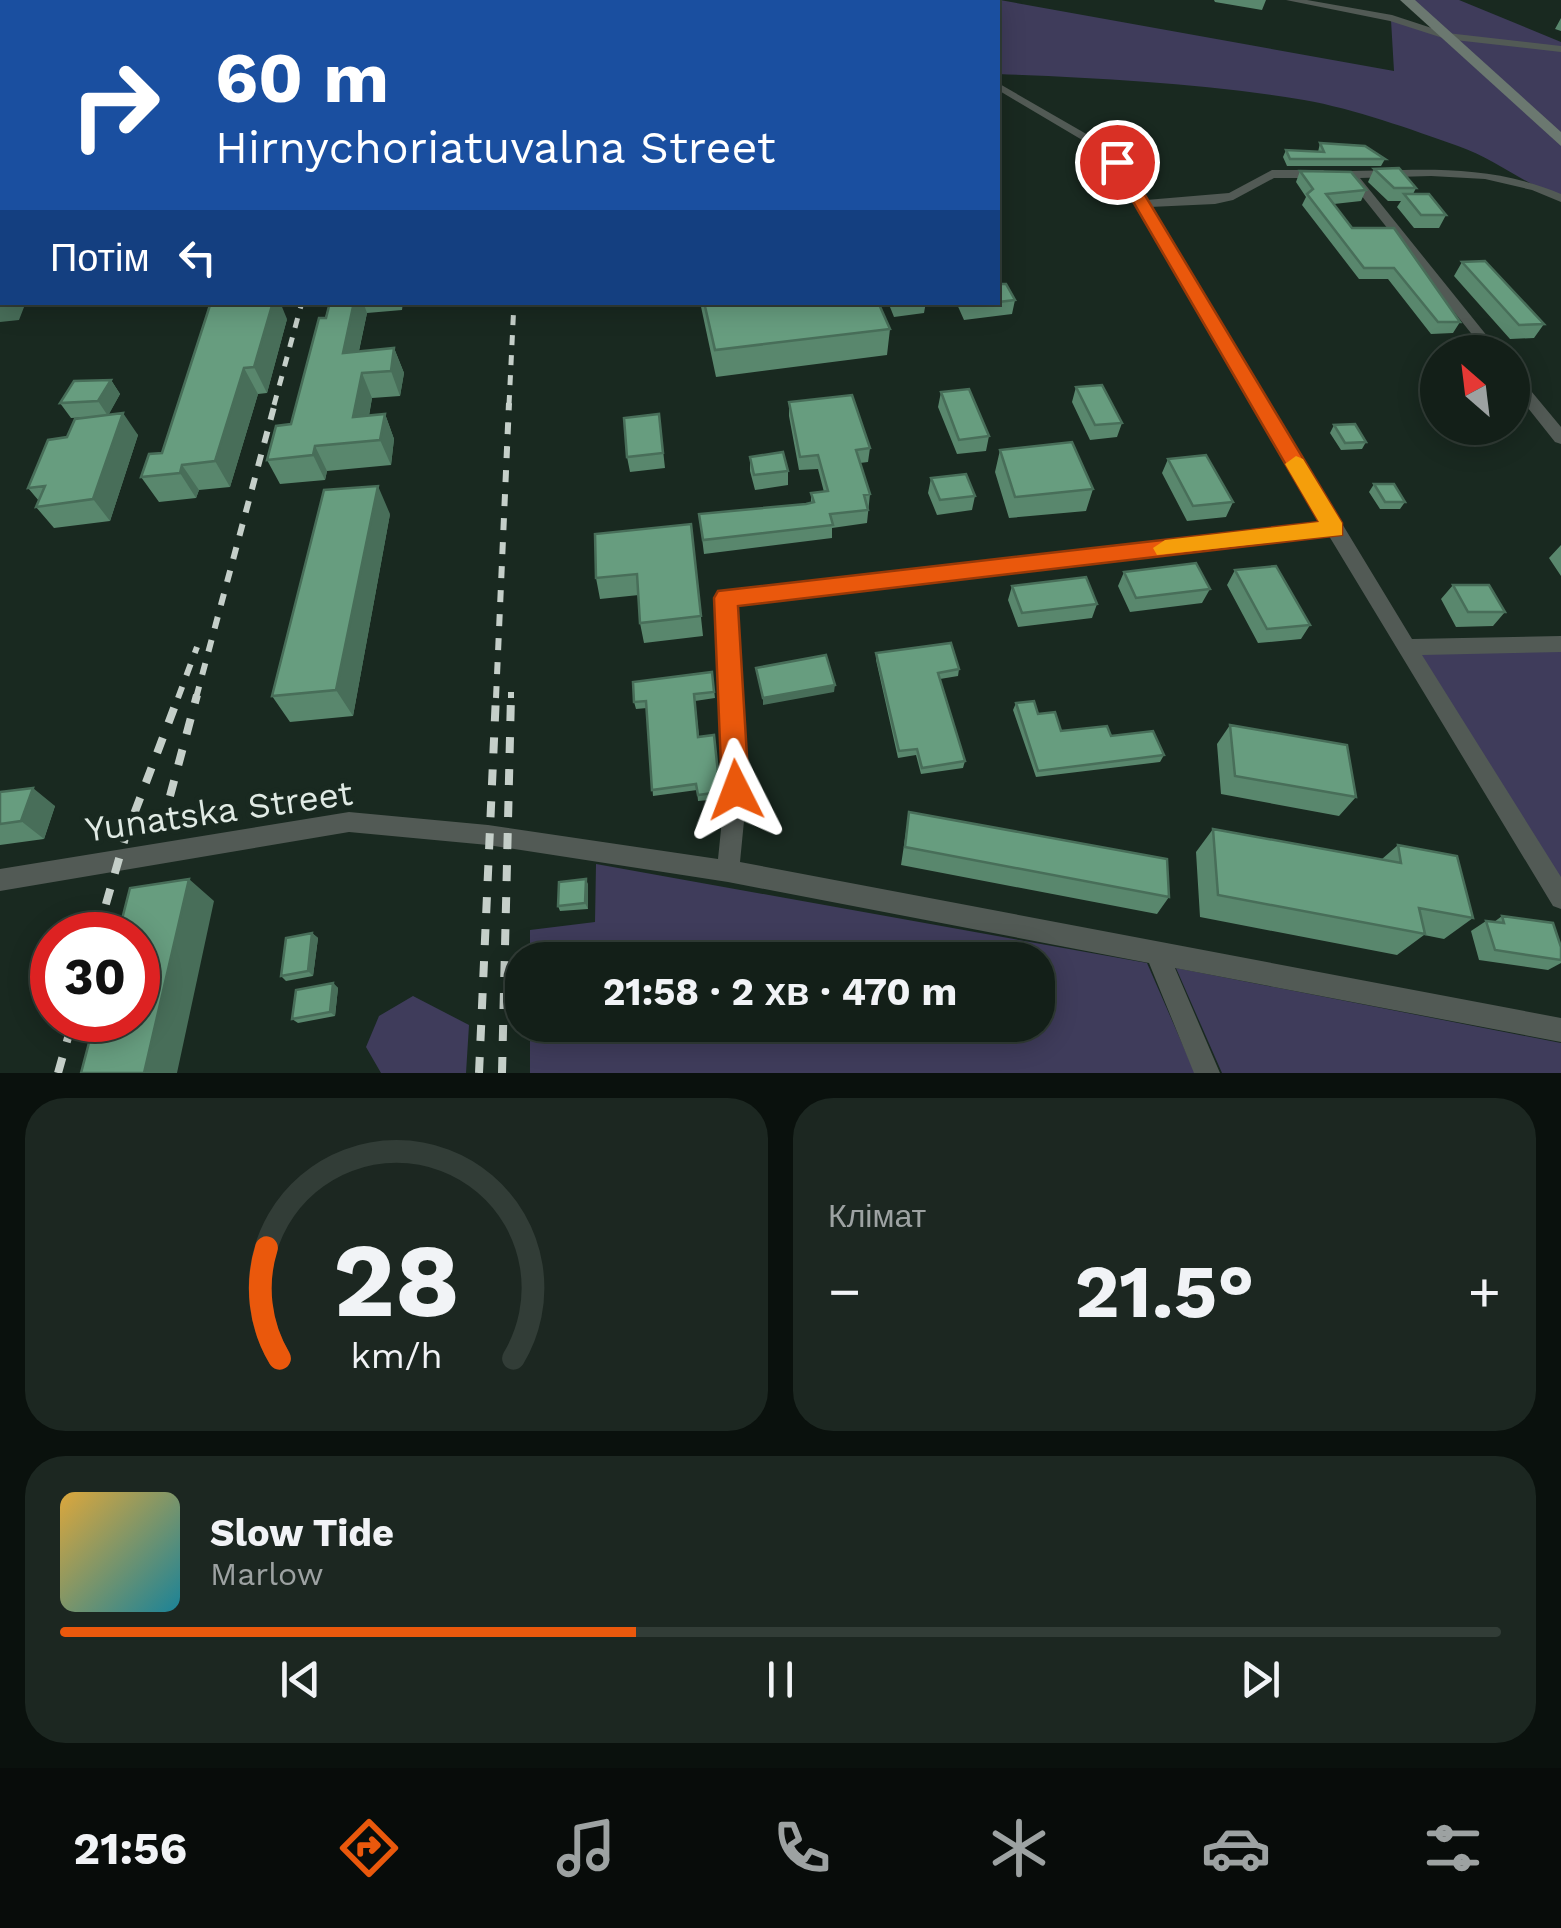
<!DOCTYPE html>
<html lang="uk">
<meta charset="utf-8">
<style>
:root{--surface:#131f18;--page:#1c2721;--text:#f1f3f6;--muted:#9da2a2;--line:#323d37;--accent:#ea580c}
body{margin:0;font-family:"Work Sans",sans-serif;background:var(--page);color:var(--text);height:100vh;display:flex;flex-direction:column;font-size:38px;white-space:nowrap}
*{box-sizing:border-box;margin:0}
p{font-size:32px;color:var(--muted)}
.icon{flex:none;width:55px;height:55px;fill:none;stroke:currentColor;stroke-width:2;stroke-linecap:round;stroke-linejoin:round}
.map{position:relative;height:1073px;overflow:hidden}
.side{display:flex;flex-direction:column;gap:25px;padding:25px;background:#0a110d;flex:1}
.side>*{flex:none}
.top-card{position:absolute;left:0px;top:0px;width:1000px;height:305px;box-shadow:0 5px 25px #0003,0 0 0 2px var(--line);background:#1a4fa0;color:#fff;overflow:hidden}
.needle{width:65px;rotate:332deg}
.fabs{position:absolute;left:1420px;top:335px;display:grid;gap:20px}
.fabs a{display:grid;place-items:center;width:110px;height:110px;border-radius:50%;background:var(--surface);box-shadow:0 5px 25px #0003,0 0 0 2px var(--line);font-size:50px}
.speed{position:absolute;left:30px;top:912px;display:flex;gap:20px;font-size:50px;font-weight:700;text-align:center}
.speed>*{display:grid;place-content:center;width:130px;height:130px;border-radius:50%;background:var(--surface);box-shadow:0 5px 25px #0003,0 0 0 2px var(--line);line-height:1}
.speed .limit{border:15px solid #d22;background:#fff;color:#111}
.pin{position:absolute;display:grid;place-items:center;width:85px;height:85px;color:#fff;margin:-42px;border:5px solid #fff;border-radius:50%;box-shadow:0 2px 10px #0007}
.me{position:absolute;width:110px;margin:-55px;rotate:357deg;stroke-linejoin:round;filter:drop-shadow(0 0 8px #0008)}
.turn{display:flex;align-items:center;gap:35px;height:210px;padding:0 50px;font-size:45px}
.turn .icon{width:130px;height:130px;stroke-width:2.5}
.turn b{display:block;font-size:70px;line-height:85px}
.then{display:flex;align-items:center;height:95px;padding:0 50px;background:#0003;gap:20px;font-size:38px}
.big{font-size:75px;font-weight:700;line-height:1.1}
.side .card{flex:1;display:flex;flex-direction:column;justify-content:center;gap:15px;min-width:0;padding:0 35px;border-radius:40px;background:var(--page)}
.side .dial{align-items:center;gap:0}
.dial svg{height:260px;overflow:visible;fill:none;stroke:var(--line);stroke-width:7;stroke-linecap:round;text-anchor:middle}
.dial text{fill:var(--text);stroke:none}
.song{display:flex;align-items:center;gap:30px}
.cover{width:120px;height:120px;border-radius:15px;background:linear-gradient(135deg,hsl(40 70% 55%),hsl(190 70% 35%))}
.played{height:10px;border-radius:5px;background:linear-gradient(90deg,var(--accent) 40%,var(--line) 40%)}
.keys{display:flex;justify-content:space-around;direction:ltr}
.heat{display:flex;justify-content:space-between;align-items:center;font-size:55px;direction:ltr}
.side .tiles{flex:1;display:grid;gap:25px;grid-template-columns:1fr 1fr}
.card:last-child{grid-column:span 2}
.trip{position:absolute;left:505px;top:942px;width:550px;height:100px;border-radius:40px;background:var(--surface);box-shadow:0 5px 25px #0003,0 0 0 2px var(--line);font-weight:700;line-height:100px;text-align:center}
.tab-bar{display:flex;height:160px;justify-content:space-around;align-items:center;background:#080c0a;color:var(--muted)}
.tab-bar .icon{width:70px;height:70px}
.tab-bar .selected{color:var(--accent)}
.tab-bar b{font-size:45px;color:var(--text)}
.map>svg:first-child{display:block}
</style>
<div class="map">
<svg width="1561" height="1073" viewBox="0 0 1561 1073">
<rect width="100%" height="100%" fill="#192920"/>
<path fill="#3f3c5b" d="M0,0H338L2,2L0,138Z
M937,0H1000L1394,71L1391,20L1443,35L1407,0H1459L1561,42V198C1525,184 1495,159 1458,146C1410,129 1355,109 1304,100C1202,83 1100,78 998,74V2Z
M1561,644V898L1407,647Z
M596,864L1147,963L1195,1073H530V1025H1038V960H530V930L595,922Z
M1176,968L1561,1043V1073H1222Z
M413,996L469,1025L466,1073H381L366,1047L379,1016Z"/>
<g fill="none" stroke-linecap="round" stroke-linejoin="round">
<path fill="#525a55" fill-rule="evenodd" d="M1286,0H1307L1392,15L1447,33L1561,46V52L1446,39L1390,21Z
M998,83L1102,143L1121,159L1146,200L1229,193L1272,170H1323L1329,174L1323,178H1274L1233,200L1215,204L1150,207L1412,639L1561,636V652L1422,655L1561,877V909L1553,906L1329,536L736,604L747,790L740,862L1561,1018V1042L1175,968L1220,1073H1194L1149,963L728,882L488,845L349,832L0,891V869L349,812L488,825L718,859L725,790L717,598L719,593L1322,524L1112,164L1094,147L998,90Z
M0,142H2V150H0Z
M1404,170C1459,169 1510,172 1561,194V202L1532,190L1485,179L1431,176L1360,178L1500,352H1486L1345,175L1351,171Z
M1512,372L1517,374L1561,427V444L1555,442L1512,388Z"/>
<path fill="#6b7870" fill-rule="evenodd" d="M1400,0H1415L1561,132V146Z"/>
<path stroke="#c5cfc9" stroke-width="5" stroke-dasharray="10 10" stroke-linecap="butt" d="M274,405L302,302
M509,405L514,302"/>
<path stroke="#c5cfc9" stroke-width="6" stroke-dasharray="12 12" stroke-linecap="butt" d="M178,698L197,647
M196,698L275,403
M496,698L509,403
M511,698V692"/>
<path stroke="#c5cfc9" stroke-width="8" stroke-dasharray="16 16" stroke-linecap="butt" d="M170,796L197,695
M97,935L125,838L179,695
M58,1073L73,1020
M479,1073L496,695
M502,1073L511,695"/>
</g>
<path fill="#59876d" d="M1214,0H1266L1262,10L1215,2Z
M1561,18V31L1555,29Z
M1320,143L1385,159L1381,166H1287L1283,157L1286,150L1318,152Z
M1374,169L1416,188L1413,194L1446,215L1439,228H1414L1397,207L1401,201H1388L1368,182Z
M1300,171L1366,190L1361,201L1334,204L1352,228L1460,322L1453,333L1431,334L1388,279H1359L1302,205L1306,197L1296,182Z
M1462,262L1544,324L1534,338L1510,339L1454,276Z
M998,284L1015,300L1012,314L964,320L956,302H998Z
M330,302H403L402,310L367,313L359,351L394,348L404,373L400,396L372,398L369,416L385,414L394,439L391,465L327,471L325,480L280,484L267,460L291,424Z
M700,302H878L890,329L887,355L716,377Z
M888,302H926L924,313L894,317Z
M287,319L267,393L258,394L230,487L199,490L196,498L159,502L141,477Z
M111,380L120,394L108,415L138,435L110,521L54,528L36,507L39,501L28,488L93,417L71,418L60,403Z
M1076,387L1122,423L1117,437L1090,440L1072,402Z
M941,392L989,436L986,451L957,454L938,407Z
M789,402L870,448L868,462L860,463L870,494L867,523L832,528V538L704,554L699,514L806,504L811,503V493L824,492L818,469L799,470L789,416Z
M659,414L665,468L630,472L627,457Z
M1334,425L1366,442L1362,449L1341,450L1330,433Z
M1000,450L1093,489L1086,511L1009,518L995,472Z
M750,457L788,471V485L755,490L750,471Z
M1168,459L1233,502L1226,517L1187,521L1162,473Z
M931,478L975,496L972,510L937,515L928,493Z
M1374,484L1405,502L1400,509H1380L1369,492Z
M390,514L353,716L290,722L272,696Z
M691,524L703,636L644,643L640,623L639,595L600,599L596,578Z
M1561,545V576L1549,558Z
M1235,570L1310,625L1301,639L1258,643L1227,585Z
M1124,572L1210,589L1202,603L1130,612L1118,586Z
M1453,585L1505,612L1493,626L1456,627L1441,599Z
M1012,586L1097,604L1092,618L1018,627L1008,600Z
M876,653L959,669L958,676L940,679L965,761L963,768L921,774L916,755L898,758L876,660Z
M712,672L715,698L695,701L699,737L714,735L720,799L698,801L697,790L653,796L647,708L636,709L634,702Z
M1016,703L1038,714L1061,731L1111,736L1164,755L1160,762L1036,777L1013,710Z
M1230,725L1356,797L1339,816L1221,794L1217,744Z
M0,792L55,806L44,839L0,845Z
M909,812L1169,897L1157,914L901,865Z
M1213,829L1382,859L1398,845L1473,918L1444,939L1424,935L1397,955L1200,917L1196,852Z
M586,879L588,885V909L560,911L558,906Z
M1502,916L1561,947V963L1548,970L1479,960L1471,931L1486,921L1494,922Z
M312,933L318,938L313,976L286,981L281,976Z
M333,983L338,988L335,1016L298,1023L292,1019Z"/>
<path fill="#486e59" d="M0,218H2V240H0Z
M0,298H2V302H26L19,320L0,322Z
M265,302H280L287,319L267,393L254,367Z
M354,302H363L367,313L353,378L343,353Z
M394,348L404,373L400,396L391,371Z
M244,368L258,394L230,487L215,461Z
M362,373L372,398L364,442L353,417Z
M111,380L120,394L108,416L98,401Z
M123,413L138,435L110,521L93,499Z
M385,414L394,439L391,465L380,440Z
M315,446L327,471L325,480L313,455Z
M182,465L199,490L196,498L180,473Z
M378,486L390,514L353,716L336,690Z
M835,685L834,692L763,705V698Z
M33,788L55,806L44,839L21,821Z
M189,879L214,901L177,1073H144Z
M586,879L588,885V909L585,903Z
M312,933L318,938L313,976L308,971Z
M333,983L338,988L335,1016L330,1012Z"/>
<path fill="#679d7f" stroke="#486e59" stroke-width="2.5" d="M1320,143L1365,146L1385,159H1290L1286,150L1324,152Z
M2,147V218H0V153Z
M1399,168L1416,188H1394L1374,169Z
M1300,171L1351,172L1366,190L1326,194L1352,228H1394L1460,322H1438L1394,268H1364L1307,194L1313,189Z
M1404,194H1429L1446,215H1421Z
M0,250H2V298H0Z
M1485,261L1544,324L1519,325L1462,262Z
M998,284H1006L1015,300L998,302Z
M211,302H273L254,367L244,368L215,461L182,465L180,473L141,477L149,454L162,453Z
M330,302H354L343,353L394,348L391,371L362,373L353,417L385,414L380,440L315,446L313,455L267,460L276,426L291,424L319,318H326Z
M704,302H878L890,329L715,350Z
M111,380L98,401L60,403L74,381Z
M1102,385L1122,423L1095,425L1076,387Z
M969,389L989,436L959,440L941,392Z
M852,395L870,448L856,450L870,494L864,495L868,510L830,514L833,525L703,540L699,514L806,504L814,502L811,493L828,491L818,455L800,457L789,402Z
M123,413L93,499L36,507L45,486L28,488L48,440L67,437L75,419Z
M659,414L663,453L627,457L624,418Z
M1355,424L1366,442L1345,443L1334,425Z
M1072,442L1093,489L1015,497L1000,450Z
M783,452L788,471L754,475L750,457Z
M1206,455L1233,502L1193,506L1168,459Z
M966,474L975,496L940,500L931,478Z
M1374,484H1394L1405,502H1385Z
M378,486L336,690L272,696L324,490Z
M691,524L701,616L640,623L637,574L596,578L595,534Z
M1196,563L1210,589L1136,598L1124,572Z
M1276,566L1310,625L1267,629L1235,570Z
M1086,577L1097,604L1022,613L1012,586Z
M1453,585H1489L1505,612H1468Z
M951,643L959,669L938,673L965,761L922,768L917,749L899,751L876,653Z
M826,655L835,685L763,698L756,668Z
M712,672L714,692L694,694L698,737L714,735L720,792L698,795L696,784L652,790L646,701L634,702L633,682Z
M1034,701L1038,714L1055,712L1061,731L1107,726L1111,736L1153,731L1164,755L1038,771L1016,703Z
M1230,725L1347,745L1356,797L1235,776Z
M33,788L21,821L0,824V792Z
M909,812L1167,859L1169,897L905,847Z
M1213,829L1401,863L1398,845L1457,856L1473,918L1419,908L1425,934L1218,895Z
M189,879L144,1073H81L95,1020H138V935H118L130,888Z
M586,879L585,903L558,906L559,882Z
M1502,916L1553,923L1561,947V960L1495,950L1486,921L1504,923Z
M312,933L308,971L281,976L286,938Z
M333,983L330,1012L292,1019L296,990Z"/>
<path fill="#ea580c" stroke="#983908" stroke-width="2.5" d="M1117,157L1125,162L1342,523V535L738,606L749,790L745,799L736,802L726,799L722,790L714,598L718,591L1319,522L1110,162Z"/>
<path fill="#f59e0b" d="M1296,456L1303,459L1342,523V535L1157,555L1153,548L1165,540L1319,522L1285,464Z"/>
<g text-anchor="middle" dominant-baseline="central" stroke-width="10" stroke-linejoin="round" paint-order="stroke">
<g font-size="35" fill="#e0eae4" stroke="#192920">
<text transform="translate(219 811) rotate(-8)">Yunatska Street</text>
</g>
</g>
</svg>
<div class="fabs">
<a><svg class="needle" viewBox="-14 -14 28 28"><path d="M0-13l5 13h-10z" fill="#e53935"/><path d="M0 13l5-13h-10z" fill="#9da2a2"/></svg></a>
</div>
<div class="speed"><div class="limit">30</div></div>
<div class="pin" style="left:1117px;top:162px;background:#d93025"><svg class="icon" aria-label="arrive" viewBox="0 0 24 24"><path d="M6 21V4h12l-3 4 3 4H6"/></svg></div>
<svg class="me" style="left:736px;top:790px" viewBox="-20 -20 40 40"><path d="M0-17L14 15 0 8-14 15z" fill="#ea580c" stroke="#fff" stroke-width="4"/></svg>
<div class="trip">21:58 · 2 хв · 470 m</div>
<div class="top-card">
<div class="turn"><svg class="icon" aria-label="right" viewBox="0 0 24 24"><path d="M7 20v-9h11M14 6l5 5-5 5"/></svg><div><b>60 m</b>Hirnychoriatuvalna Street</div></div>
<div class="then">Потім<svg class="icon" aria-label="left" viewBox="0 0 24 24"><path d="M17 20v-9H6M10 6l-5 5 5 5"/></svg></div>
</div>
</div>
<section class="side">
<div class="tiles">
<div class="card dial"><svg viewBox="0 0 100 80">
<path d="M14 69A42 42 0 1 1 86 69"/>
<path d="M14 69A42 42 0 0 1 10 35" stroke="#ea580c"/>
<text x="50" y="56" font-size="32" font-weight="700">28</text>
<text x="50" y="72" font-size="11">km/h</text>
</svg></div>
<div class="card"><p>Клімат</p>
<div class="heat"><a>−</a><b class="big">21.5°</b><a>+</a></div>
</div>
<div class="card">
<div class="song"><i class="cover"></i><div><b>Slow Tide</b><p>Marlow</p></div></div>
<div class="played"></div>
<div class="keys"><svg class="icon" aria-label="previous" viewBox="0 0 24 24"><path d="M18 5L8 12l10 7zM5 5v14"/></svg><svg class="icon" aria-label="pause" viewBox="0 0 24 24"><path d="M8 5v14M16 5v14"/></svg><svg class="icon" aria-label="next" viewBox="0 0 24 24"><path d="M6 5l10 7-10 7zM19 5v14"/></svg></div>
</div>
</div>
</section>
<nav class="tab-bar">
<b>21:56</b>
<svg class="icon selected" aria-label="directions" viewBox="0 0 24 24"><path d="M12 3l9 9-9 9-9-9zM9 14v-3h6M13 9l2 2-2 2"/></svg>
<svg class="icon" aria-label="music" viewBox="0 0 24 24"><path d="M9 18V5l10-2v13"/><circle cx="6" cy="18" r="3"/><circle cx="16" cy="16" r="3"/></svg>
<svg class="icon" aria-label="phone" viewBox="0 0 24 24"><path d="M5 4h4l2 5-3 2q2 4 5 5l2-3 5 2v4C11 20 4 13 5 4z"/></svg>
<svg class="icon" aria-label="climate" viewBox="0 0 24 24"><path d="M12 3v18M4 7l16 10M4 17L20 7"/></svg>
<svg class="icon" aria-label="car" viewBox="0 0 24 24"><path d="M5 17H2v-5l4-1 3-4h7l3 4 3 1v5h-3M9 17h6M6 11h13"/><circle cx="7" cy="17" r="2"/><circle cx="17" cy="17" r="2"/></svg>
<svg class="icon" aria-label="filters" viewBox="0 0 24 24"><path d="M4 7h16M4 17h16"/><circle cx="9" cy="7" r="2"/><circle cx="15" cy="17" r="2"/></svg>
</nav>
